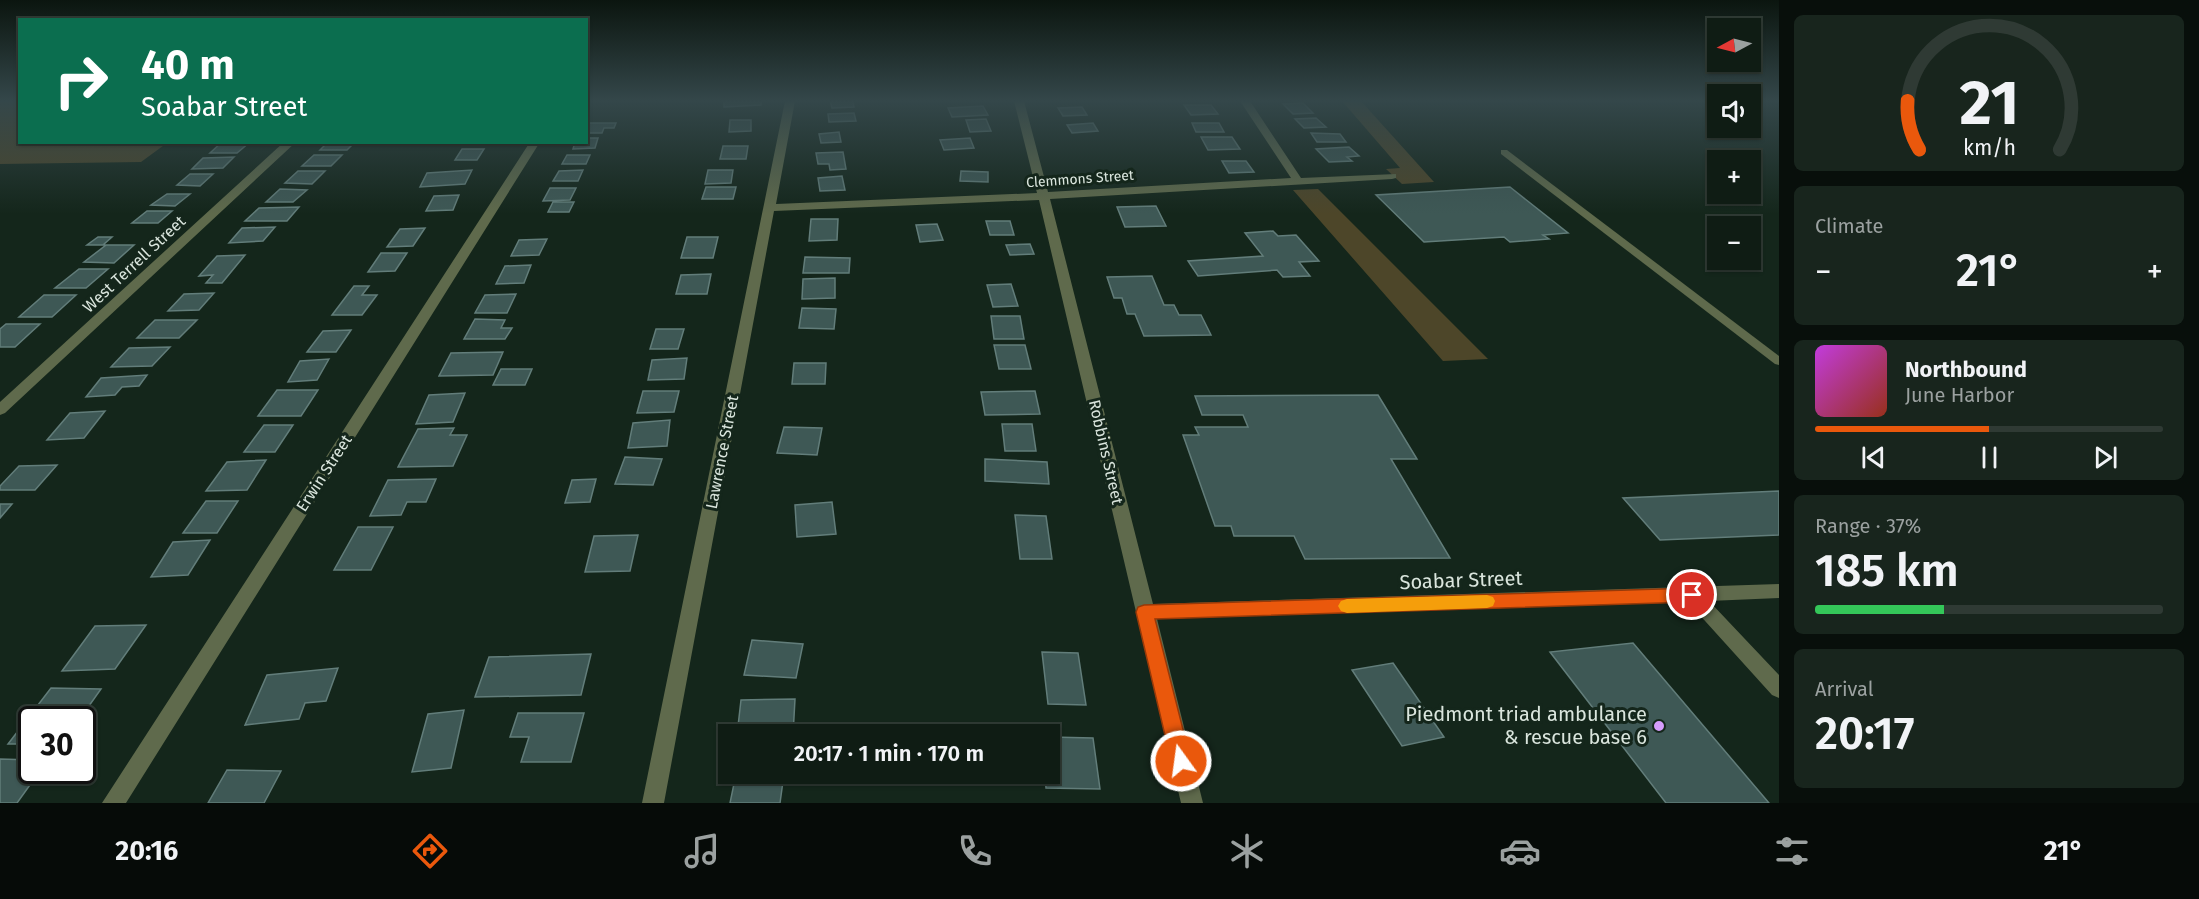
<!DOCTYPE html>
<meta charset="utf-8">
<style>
:root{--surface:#0f1c14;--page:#18251d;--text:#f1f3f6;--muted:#9ba1a0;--line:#2f3a34;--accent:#ea580c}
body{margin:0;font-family:"Fira Sans",sans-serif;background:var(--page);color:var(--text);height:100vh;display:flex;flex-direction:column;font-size:22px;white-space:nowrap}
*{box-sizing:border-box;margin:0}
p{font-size:20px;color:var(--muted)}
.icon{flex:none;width:33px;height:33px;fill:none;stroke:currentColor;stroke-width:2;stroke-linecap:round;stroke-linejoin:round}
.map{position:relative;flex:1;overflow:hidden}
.drawer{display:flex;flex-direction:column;gap:15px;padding:15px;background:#080f0b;width:420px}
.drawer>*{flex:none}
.banner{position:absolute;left:18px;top:18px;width:570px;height:126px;border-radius:0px;box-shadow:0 2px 4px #0004,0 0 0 2px var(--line);background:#0b6e4f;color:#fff;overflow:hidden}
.needle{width:39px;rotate:263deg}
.buttons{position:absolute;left:1707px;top:18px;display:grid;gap:12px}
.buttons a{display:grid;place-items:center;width:54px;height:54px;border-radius:0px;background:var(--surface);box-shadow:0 2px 4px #0004,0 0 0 2px var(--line);font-size:30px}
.speed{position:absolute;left:18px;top:706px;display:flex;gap:12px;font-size:30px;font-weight:700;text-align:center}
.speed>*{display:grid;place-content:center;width:78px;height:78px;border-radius:50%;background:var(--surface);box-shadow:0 2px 4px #0004,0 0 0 2px var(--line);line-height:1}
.speed .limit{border:3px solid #111;border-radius:9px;background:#fff;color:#111}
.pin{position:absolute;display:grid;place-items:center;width:51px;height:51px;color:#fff;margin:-26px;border:3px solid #fff;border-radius:50%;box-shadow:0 2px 6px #0007}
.me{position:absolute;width:66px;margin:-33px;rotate:346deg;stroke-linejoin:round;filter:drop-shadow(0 0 4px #0008)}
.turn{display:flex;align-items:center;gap:21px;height:126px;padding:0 24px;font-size:27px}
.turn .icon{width:78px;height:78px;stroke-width:2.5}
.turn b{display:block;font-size:42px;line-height:51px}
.big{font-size:45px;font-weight:600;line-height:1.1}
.drawer .tile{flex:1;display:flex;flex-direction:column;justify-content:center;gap:9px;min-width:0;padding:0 21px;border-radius:9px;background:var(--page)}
.drawer .dial{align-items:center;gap:0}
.dial svg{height:156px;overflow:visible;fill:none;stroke:var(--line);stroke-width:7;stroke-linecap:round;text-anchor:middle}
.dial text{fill:var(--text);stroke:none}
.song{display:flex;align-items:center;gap:18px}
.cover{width:72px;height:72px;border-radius:9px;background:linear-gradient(135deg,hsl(290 70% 55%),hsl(10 70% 35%))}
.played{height:6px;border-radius:3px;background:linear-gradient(90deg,var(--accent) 50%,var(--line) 50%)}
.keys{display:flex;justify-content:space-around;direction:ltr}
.heat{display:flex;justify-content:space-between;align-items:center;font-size:33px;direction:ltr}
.charge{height:9px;border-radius:4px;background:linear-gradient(90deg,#34c759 37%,var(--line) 0)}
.trip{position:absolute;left:718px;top:724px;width:342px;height:60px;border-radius:0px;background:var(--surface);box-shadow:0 2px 4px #0004,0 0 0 2px var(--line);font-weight:600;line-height:60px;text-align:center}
.dock{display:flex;height:96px;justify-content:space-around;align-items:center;background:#060b08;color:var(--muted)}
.dock .icon{width:42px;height:42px}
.dock .active{color:var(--accent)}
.dock b{font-size:27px;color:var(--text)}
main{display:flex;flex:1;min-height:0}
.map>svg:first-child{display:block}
</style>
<main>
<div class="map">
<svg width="1779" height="803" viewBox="0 0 1779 803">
<rect width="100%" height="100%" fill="#14261b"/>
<path fill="#4d4629" d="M0,101H19L20,142L167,143L141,162L0,164Z
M1342,101H1361L1434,182L1402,184L1386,169L1400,168Z
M1318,189L1488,359L1443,361L1293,190Z"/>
<path fill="#3e5855" stroke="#627d7a" stroke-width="1.5" d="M724,101H761V105L724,107Z
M830,101H853L854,107L832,108Z
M1303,103L1313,113L1293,114L1283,104Z
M1184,105H1211L1218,114L1191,115Z
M983,106L988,115L952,117L948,108Z
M1082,107L1087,115L1063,116L1058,108Z
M854,113L856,121L829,122L828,114Z
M1316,118L1326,127L1304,128L1295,119Z
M986,119L991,131L970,132L966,120Z
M730,120H751V131L729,132Z
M586,123H616L614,128H604L602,133H586Z
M1093,123L1098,131L1072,133L1067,125Z
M1192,123H1219L1224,132H1196Z
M839,132L841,142L821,143L819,134Z
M1311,133L1340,134L1346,142H1317Z
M1201,137H1232L1240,149L1208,150Z
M586,138H598L595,148L573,149L575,142H586Z
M970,138L974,148L944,150L940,140Z
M222,142H250L237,153H210Z
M328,142H355L347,150H320Z
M723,146H748L746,159H720Z
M1349,147L1359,156L1347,157L1352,161L1329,162L1316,149Z
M462,149H484L477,160H455Z
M843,152L846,169L830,170L829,164H818L816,153Z
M314,155H342L331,166H302Z
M567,155H590L586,164H562Z
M234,157L223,168L192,169L203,158Z
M1222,161H1246L1254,172L1229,173Z
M472,170L465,184L420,187L427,173Z
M583,170L578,181H553L559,171Z
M708,170H733L731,183L705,184Z
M298,171H325L312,184L285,183Z
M961,171L988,172V182L960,181Z
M190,174H213L200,186L177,185Z
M842,176L845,190L820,191L818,178Z
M706,187H736L733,199H702Z
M1510,187L1568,233L1543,235L1549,239L1510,242L1504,237L1424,242L1376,195Z
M550,188H576L570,200L543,201Z
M280,189L307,190L293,202H266Z
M167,194H190L175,206L151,205Z
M459,195L453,210L426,211L434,196Z
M553,202H574L569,212H548Z
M1156,206L1166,226L1125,227L1117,207Z
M299,207L287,221H245L259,208Z
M147,211H172L158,223H132Z
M811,219H838L837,240L809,241Z
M986,221H1010L1014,235H990Z
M937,224L943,240L920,242L916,225Z
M275,227L263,241L229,243L242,228Z
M425,228L413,246L387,247L400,229Z
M1273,231L1278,236L1296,235L1319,261L1299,262L1310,276L1283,277L1277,270L1198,276L1188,261L1263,256L1245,233Z
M98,237H112L103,245H134L114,263L84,262L106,245H87Z
M687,237H718L713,258H681Z
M547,239L539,255L511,256L519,240Z
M1030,244L1034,254L1010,255L1006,245Z
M381,253H407L395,271L368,272Z
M245,255L222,283H206L213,275L199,276L217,256Z
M805,257L850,258L849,273H803Z
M531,265L524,283L496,284L505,266Z
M79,269H108L86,288H55Z
M711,274L707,294H676L681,275Z
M1152,276L1164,305H1174L1179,315H1201L1211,335L1144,336L1135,314H1127L1122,298H1114L1107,277Z
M835,278V298L802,299L803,279Z
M1011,284L1018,306L993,307L987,285Z
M354,286H369L362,295H377L362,315H332Z
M214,293L199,310L168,311L184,294Z
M516,294L507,313H475L485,295Z
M44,295H76L52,317H19Z
M802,308L836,309L834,329L799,328Z
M991,316H1020L1024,339H994Z
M475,319L505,320L501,328H512L505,339H464Z
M155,320H197L179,338H137Z
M6,324H40L15,347H0V329Z
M656,329H684L678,349H650Z
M351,330L336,352H307L323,331Z
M994,345H1025L1031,369H999Z
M170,347L152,366L111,367L129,348Z
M503,352L493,375L439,376L451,353Z
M687,358L684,379L648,380L652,360Z
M329,359L317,380L288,382L300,361Z
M794,363H826L825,384H792Z
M501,369H532L525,385H493Z
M147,375L139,386L122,387L115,395L86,397L101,378Z
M277,390H318L301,416H258Z
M643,391H679L674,412L637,413Z
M1035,391L1040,414L985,415L981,392Z
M465,393L453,422L416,424L429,395Z
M1378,395L1417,459H1391L1450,558L1305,559L1294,536H1234L1231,526H1215L1183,435H1199L1195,427H1248L1243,415H1202L1195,396Z
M105,411L84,438L47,440L70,413Z
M670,420L667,446L628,448L633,423Z
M1002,424H1032L1036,451H1005Z
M264,425H293L275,452H244Z
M784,427L822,428L817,455L777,453Z
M454,428L450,435H467L453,466L398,467L418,429Z
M625,457L662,459L653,485L615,484Z
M985,459L1047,462L1049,484L985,481Z
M266,460L247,490L206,491L227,462Z
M57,465L35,490H0V486L19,466Z
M436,479L426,502H407L401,515L370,516L388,480Z
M596,479L590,502L565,503L572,480Z
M1779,491V535L1660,540L1623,498Z
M206,501H238L217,533H183Z
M832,502L836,534L797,537L795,505Z
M0,504H12L0,518Z
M1015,515L1046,516L1052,559H1020Z
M358,527H393L371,570H334Z
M638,535L630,571L585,572L594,536Z
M210,540L188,575L151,577L173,542Z
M146,625L115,669L62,671L95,626Z
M752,640L803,644L796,678L744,675Z
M1633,643L1769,803H1666L1550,652Z
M1042,652L1078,653L1086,705L1048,704Z
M591,654L581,695L475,697L489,657Z
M1393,663L1444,737L1402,746L1352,670Z
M338,668L326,701L305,703L299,719L245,725L267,675Z
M51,688L101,689L79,720H32V744H8Z
M795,699L793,735H737L741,700Z
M464,710L451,768L412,772L428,714Z
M518,713H584L571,762H521L529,737H510Z
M1050,737L1093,738L1100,789L1046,788L1045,774H1050Z
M0,759L32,760V771H40L17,803H0Z
M227,770L281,771L264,803H208Z
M736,774H784L780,803H730Z"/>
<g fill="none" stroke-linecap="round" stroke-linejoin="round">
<path fill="#5f6a4c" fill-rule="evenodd" d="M1501,150H1507L1779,356V365L1775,364L1501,154Z"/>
<path fill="#5f6a4c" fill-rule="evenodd" d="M785,101H795L776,204L1037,193L1014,101H1024L1048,192L1291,178L1240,101H1250L1301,178L1396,174V178L1392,179L1050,199L1153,604L1779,584V598L1709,601L1779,675V698L1772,695L1687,601L1157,619L1203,803H1181L1039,200L774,211L664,803H642Z
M284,142H296L5,413L0,415V402Z
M530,142H540L126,803H102Z"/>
</g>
<linearGradient id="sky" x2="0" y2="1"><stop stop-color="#0b150f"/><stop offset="0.47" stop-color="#34474a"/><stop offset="1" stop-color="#34474a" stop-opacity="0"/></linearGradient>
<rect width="1779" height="214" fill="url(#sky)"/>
<path fill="#ea580c" stroke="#983908" stroke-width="1.5" d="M1692,588L1698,590L1700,595L1698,600L1692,602L1155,619L1191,761L1188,767L1181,770L1174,767L1171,761L1136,612L1138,607L1144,605Z"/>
<path fill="#f59e0b" d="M1487,595L1493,597L1495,601L1493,606L1487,608L1347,613L1341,611L1338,606L1341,601L1347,599Z"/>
<circle fill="#d59cfb" stroke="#14261b" stroke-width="2" cx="1659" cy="726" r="6"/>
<g text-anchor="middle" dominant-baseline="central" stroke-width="6" stroke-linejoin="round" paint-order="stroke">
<g font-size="14" fill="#dae5dd" stroke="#14261b">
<text transform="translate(1080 179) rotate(-4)">Clemmons Street</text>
</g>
<g font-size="16" fill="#dae5dd" stroke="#14261b">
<text transform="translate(134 264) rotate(-43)">West Terrell Street</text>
<text transform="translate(722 452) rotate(-79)">Lawrence Street</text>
<text transform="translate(1106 452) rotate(77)">Robbins Street</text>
<text transform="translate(324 473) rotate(-57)">Erwin Street</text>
</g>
<g font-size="20" fill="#dae5dd" stroke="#14261b">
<text transform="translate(1461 580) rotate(-2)">Soabar Street</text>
</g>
<g font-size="20" fill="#dae5dd" stroke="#14261b" text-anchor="end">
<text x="1647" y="714">Piedmont triad ambulance<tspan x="1647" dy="23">&amp; rescue base 6</tspan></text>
</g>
</g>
</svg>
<div class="buttons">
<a><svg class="needle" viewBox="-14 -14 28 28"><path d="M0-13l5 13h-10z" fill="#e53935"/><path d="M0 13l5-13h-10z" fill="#9ba1a0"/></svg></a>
<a><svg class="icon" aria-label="sound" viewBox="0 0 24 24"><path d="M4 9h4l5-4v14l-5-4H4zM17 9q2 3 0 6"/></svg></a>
<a>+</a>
<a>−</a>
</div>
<div class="speed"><div class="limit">30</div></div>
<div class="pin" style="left:1692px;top:595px;background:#d93025"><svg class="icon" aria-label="arrive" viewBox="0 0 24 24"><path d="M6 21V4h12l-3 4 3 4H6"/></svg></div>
<svg class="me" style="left:1181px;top:761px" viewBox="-20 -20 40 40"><circle r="17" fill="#ea580c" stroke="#fff" stroke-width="3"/><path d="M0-11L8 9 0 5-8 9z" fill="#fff"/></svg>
<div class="trip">20:17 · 1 min · 170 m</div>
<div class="banner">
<div class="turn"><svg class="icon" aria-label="right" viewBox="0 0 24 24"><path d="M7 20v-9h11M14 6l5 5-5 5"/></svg><div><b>40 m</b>Soabar Street</div></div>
</div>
</div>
<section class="drawer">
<div class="tile dial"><svg viewBox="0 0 100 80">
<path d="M14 69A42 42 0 1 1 86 69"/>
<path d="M14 69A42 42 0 0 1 8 44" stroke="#ea580c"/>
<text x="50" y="56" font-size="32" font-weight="700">21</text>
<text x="50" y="72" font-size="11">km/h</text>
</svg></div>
<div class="tile"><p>Climate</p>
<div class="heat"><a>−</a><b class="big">21°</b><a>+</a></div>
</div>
<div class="tile">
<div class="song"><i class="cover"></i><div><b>Northbound</b><p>June Harbor</p></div></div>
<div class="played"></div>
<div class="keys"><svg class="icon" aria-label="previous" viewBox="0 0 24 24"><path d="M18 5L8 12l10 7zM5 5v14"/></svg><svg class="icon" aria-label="pause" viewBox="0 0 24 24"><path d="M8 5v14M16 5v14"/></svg><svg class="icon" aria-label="next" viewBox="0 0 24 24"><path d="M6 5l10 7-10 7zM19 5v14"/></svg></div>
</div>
<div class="tile"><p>Range · 37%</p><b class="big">185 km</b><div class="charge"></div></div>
<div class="tile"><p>Arrival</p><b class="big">20:17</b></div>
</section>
</main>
<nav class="dock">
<b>20:16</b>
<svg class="icon active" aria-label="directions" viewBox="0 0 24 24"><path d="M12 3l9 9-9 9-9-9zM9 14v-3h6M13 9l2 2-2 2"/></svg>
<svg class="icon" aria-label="music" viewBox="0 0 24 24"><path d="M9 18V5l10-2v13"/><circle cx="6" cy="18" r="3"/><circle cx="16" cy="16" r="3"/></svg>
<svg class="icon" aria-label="phone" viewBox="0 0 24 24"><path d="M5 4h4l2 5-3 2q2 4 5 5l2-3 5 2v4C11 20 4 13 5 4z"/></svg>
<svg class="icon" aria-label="climate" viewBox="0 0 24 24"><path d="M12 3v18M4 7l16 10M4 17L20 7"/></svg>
<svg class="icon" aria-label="car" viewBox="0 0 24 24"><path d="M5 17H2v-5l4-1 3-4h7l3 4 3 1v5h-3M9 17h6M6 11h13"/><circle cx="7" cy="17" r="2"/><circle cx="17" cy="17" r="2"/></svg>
<svg class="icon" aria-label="filters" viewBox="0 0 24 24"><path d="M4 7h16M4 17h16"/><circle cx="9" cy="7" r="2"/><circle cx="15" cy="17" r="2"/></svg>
<b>21°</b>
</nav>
